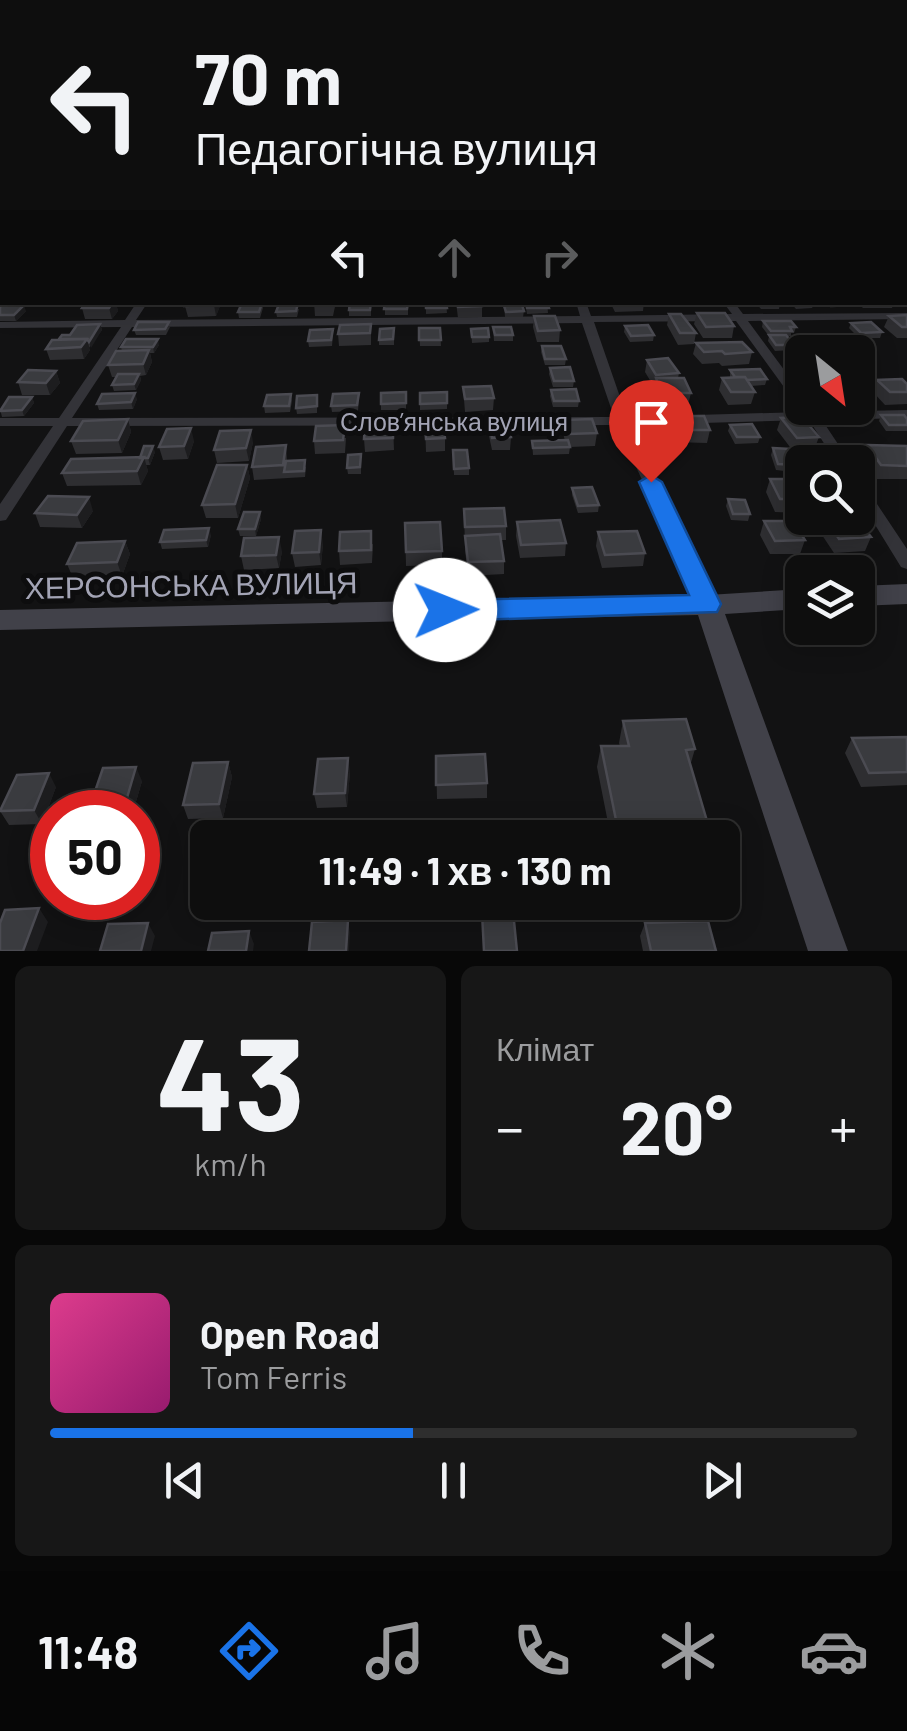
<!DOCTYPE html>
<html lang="uk">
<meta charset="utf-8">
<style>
:root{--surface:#0e0e0e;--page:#171717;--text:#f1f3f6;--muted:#9b9c9e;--line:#2e2e2e;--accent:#1a73e8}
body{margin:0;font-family:Barlow,sans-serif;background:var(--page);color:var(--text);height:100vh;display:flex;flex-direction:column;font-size:38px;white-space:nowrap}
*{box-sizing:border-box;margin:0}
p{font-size:32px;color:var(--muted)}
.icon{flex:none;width:55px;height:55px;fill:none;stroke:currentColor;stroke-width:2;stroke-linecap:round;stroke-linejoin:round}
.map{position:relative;height:951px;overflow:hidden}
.side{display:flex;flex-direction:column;gap:15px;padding:15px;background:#080808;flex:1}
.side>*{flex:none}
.hud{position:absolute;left:0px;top:0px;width:908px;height:305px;box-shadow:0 5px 25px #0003,0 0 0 2px var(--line);background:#0e0e0e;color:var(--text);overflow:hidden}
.needle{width:65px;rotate:150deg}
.fabs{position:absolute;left:785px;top:335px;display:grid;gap:20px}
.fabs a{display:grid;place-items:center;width:90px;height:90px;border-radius:15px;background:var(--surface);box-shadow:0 5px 25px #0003,0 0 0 2px var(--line);font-size:50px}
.speed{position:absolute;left:30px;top:790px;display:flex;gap:20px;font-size:50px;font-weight:700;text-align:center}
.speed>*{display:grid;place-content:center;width:130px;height:130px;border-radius:50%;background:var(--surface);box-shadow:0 5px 25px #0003,0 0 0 2px var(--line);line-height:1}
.speed .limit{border:15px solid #d22;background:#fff;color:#111}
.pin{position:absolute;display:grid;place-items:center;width:85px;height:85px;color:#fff;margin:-102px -42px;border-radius:50% 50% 50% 0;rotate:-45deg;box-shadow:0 0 10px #0007}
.pin .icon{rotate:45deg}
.me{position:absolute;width:110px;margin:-55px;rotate:89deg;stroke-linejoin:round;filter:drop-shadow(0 0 8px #0008)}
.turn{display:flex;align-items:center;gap:35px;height:210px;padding:0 30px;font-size:45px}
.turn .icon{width:130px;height:130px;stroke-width:2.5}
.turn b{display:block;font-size:70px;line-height:85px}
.lanes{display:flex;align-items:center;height:95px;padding:0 30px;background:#0003;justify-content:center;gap:50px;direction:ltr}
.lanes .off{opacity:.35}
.big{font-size:75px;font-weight:700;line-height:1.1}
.side .tile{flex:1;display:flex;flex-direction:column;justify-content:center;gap:15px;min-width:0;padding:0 35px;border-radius:15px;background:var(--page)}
.side .dial{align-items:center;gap:0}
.dial b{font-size:130px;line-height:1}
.song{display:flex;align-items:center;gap:30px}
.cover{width:120px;height:120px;border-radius:15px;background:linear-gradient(135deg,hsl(330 70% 55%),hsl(320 70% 35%))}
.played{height:10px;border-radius:5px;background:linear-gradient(90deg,var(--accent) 45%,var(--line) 45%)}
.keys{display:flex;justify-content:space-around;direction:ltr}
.heat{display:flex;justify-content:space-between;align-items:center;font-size:55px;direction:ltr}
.side .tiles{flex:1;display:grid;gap:15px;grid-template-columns:1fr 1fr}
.tile:last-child{grid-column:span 2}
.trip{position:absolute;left:190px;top:820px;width:550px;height:100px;border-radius:15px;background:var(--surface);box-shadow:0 5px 25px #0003,0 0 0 2px var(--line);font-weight:700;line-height:100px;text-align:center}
.menu{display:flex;height:160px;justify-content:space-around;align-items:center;background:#060606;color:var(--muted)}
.menu .icon{width:70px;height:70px}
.menu .active{color:var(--accent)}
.menu b{font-size:45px;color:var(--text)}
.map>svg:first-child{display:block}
</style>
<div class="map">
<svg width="907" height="951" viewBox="0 0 907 951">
<rect width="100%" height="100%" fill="#121213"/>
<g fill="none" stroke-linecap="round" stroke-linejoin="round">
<path fill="#333338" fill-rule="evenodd" d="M0,143H2V148L0,149Z
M905,220H907V226H905Z
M905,242H907V248H905Z
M0,252H2V258H0Z
M137,302H148L136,320L580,316L576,302H586L591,316L732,314L723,302H734L743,314L907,313V319L748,321L802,394V406L797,405L736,321L594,322L627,417L803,412L804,408H811L816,412L907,410V418L822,420L850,462H836L809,420L631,425L717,605L714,610L708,612L702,610L699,605L617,425L67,426L6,520L0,521V504L53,426H0V418H59L121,327L0,328V322L125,320ZM582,323L614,417L72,418L132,327Z
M858,481L863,483L907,549V569L901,567L858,497Z"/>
<path fill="#414149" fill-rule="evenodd" d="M907,584V604L858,606V586Z
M802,589V609L725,614L848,951H808L698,615L0,630V610L708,595Z"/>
</g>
<path fill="#2e2e31" d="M86,302H122L116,304L118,311L112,319H85L82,308Z
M161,302H220V306L216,316L188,317L185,306L187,303L162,305Z
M314,302H336L333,316H315Z
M371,302V316H349V310Z
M385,302H408V315H385Z
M426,302H446L447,313L426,314Z
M456,302H482V317L458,318Z
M525,302H547L548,313L527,314Z
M610,302H644L643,311L615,312Z
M755,302H780V303L779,309H761Z
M790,302H816L815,306H813L812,308L796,309Z
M857,302H894L892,308H863Z
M262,303L263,308L260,318H239L238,312Z
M504,306L524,311L523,317H505Z
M0,307L26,311L16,321H0Z
M299,309L297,317H277L276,312Z
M697,313L734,326L732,338H703L694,324Z
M669,314L696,333L694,344L678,345L667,325Z
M907,315V338H897L884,327L889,316Z
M534,316L560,330L559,342H537L533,327Z
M763,321L796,327L794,333H791V336H787L794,345L792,350L775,351L768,341L769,336L762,327Z
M851,323L882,332L880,338H859L849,328Z
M100,324L102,330L89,348L90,350L84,359L50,360L46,349L59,339Z
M371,324V345L339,346L338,334Z
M625,326L654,335L653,341L630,342L624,332Z
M170,327L166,335H136L134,330Z
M493,327L513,335V341H494Z
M394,328V345H379V340Z
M419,328H440L441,346H420Z
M471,329L489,337V342L472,343Z
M333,335L332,346L309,347L308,341Z
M696,343L752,352L749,364L722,366L719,363L702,364L693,354Z
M159,345L154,353H150L152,362L146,375L140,376L141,380L136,390L114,391L112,385L117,377H112L108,365L122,351L121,347Z
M542,346L566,359L565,365H545L541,352Z
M795,348L802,352V367H797L791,359Z
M647,360L679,373L678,378L691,393L688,405H659L654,390V387L645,372Z
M550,368L574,381L573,387H553L549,374Z
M730,370L767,379L765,385L751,386L755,392L751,404L728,405L719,390L722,378L730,377Z
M56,371L60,383L50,395H22L18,382Z
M877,380L907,384V404L885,405L873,392Z
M463,387L494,398L493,410L465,412Z
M551,390L579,401L578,407H553L550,396Z
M406,392V410H381V393Z
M447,392V409L420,410V393Z
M291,394L292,401L290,412L265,413L264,406Z
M317,395V413L297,414L296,408Z
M32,397L34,403L24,416L2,417L0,409Z
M137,399L133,409L99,410L97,404Z
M359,399L358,411L332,412L331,406Z
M881,415L907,419V431H886L879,421Z
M670,416L710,430L707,443L673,442L668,428Z
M781,418L819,437L814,450L793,451L777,430Z
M128,419L131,432L122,453L76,454L71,441Z
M564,420L597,433L595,446L570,447L569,454L533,455L532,441H565L563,433Z
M489,423L511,437L510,450H492L489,436Z
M393,424L394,450L365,452L364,439Z
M425,424L445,438V451L426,452Z
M730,425L760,437L758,443L735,444L728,431Z
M346,438L345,453L315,454L314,441Z
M194,441L188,459L163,460L159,447Z
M253,442L249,461L217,463L214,450Z
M286,445L287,461L306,467L305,477L254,480L252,467Z
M867,445L907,446V479H876L862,458Z
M773,448L797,465L794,472L776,470L771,455Z
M453,450L469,468V475H454Z
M155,452L150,465H146L148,471L141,485L67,486L62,473L140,458Z
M361,454V474H348L347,468Z
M247,465L250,478L238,518H206L202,505Z
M770,479H802V513L775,512L766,492Z
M572,488L599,505L598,512L578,513L572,495Z
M728,499L750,514L748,521L731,520L726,506Z
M464,509L506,526V540H501L504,561V574L468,576L465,550Z
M93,511L82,528L40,527L35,513Z
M260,512L261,519L256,536H240L238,529Z
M825,518L871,537L865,551L834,553L820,532Z
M764,521L805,540L800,554H770L760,535Z
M517,522L566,543L565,556L520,558L516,536Z
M405,523L442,551V565L406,566Z
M598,532L645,553L643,566L602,568L596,546Z
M211,535L208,547L162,549L160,542Z
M125,541L130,554L122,576L73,578L67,564Z
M323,544L321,565L295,567L292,553Z
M373,544L372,563L340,565L339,551Z
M282,551L279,568L244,570L241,556Z
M623,721L695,749L690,766L707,821L701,838H611L597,767L601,746H620L619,743Z
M907,737V785L861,787L845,753L852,738Z
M436,756L487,783V798L437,799Z
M228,762L232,777L223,818L188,819L183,805Z
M350,772L347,807L317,808L314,794Z
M142,781L133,812H91L89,809Z
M56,787L42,824L9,825L0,811Z
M645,923L716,951H643L640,936Z"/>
<path fill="#1d1d1f" d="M113,302H116L118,311L112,319L109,308Z
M161,302H190L162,305Z
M215,302H220V306L216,316L214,305Z
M831,302H853L852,305L830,308Z
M24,305L26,311L16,321L14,315Z
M100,324L102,330L91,348L89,342Z
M87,339L90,350L84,359L81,347Z
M158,339L159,345L154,353L153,347Z
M149,350L152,362L146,375L143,364Z
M56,371L60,383L50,395L46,383Z
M139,374L141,380L136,390L134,384Z
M135,393L137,399L133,409L131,402Z
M32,397L34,403L24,416L22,410Z
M128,419L131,432L122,453L118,440Z
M191,428L194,441L188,459L184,446Z
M251,430L253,442L249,461L246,448Z
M153,446L155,452L150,465L148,458Z
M144,457L148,471L141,485L137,471Z
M247,465L250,478L238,518L235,504Z
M89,497L93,511L82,528L77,515Z
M260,512L261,519L256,536L255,529Z
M209,528L211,535L208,547L206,540Z
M321,530L323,544L321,565L319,552Z
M279,537L282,551L279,568L276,555Z
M125,541L130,554L122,576L117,562Z
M348,758L350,772L347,807L345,793Z
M228,762L232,777L223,818L219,804Z
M136,767L142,781L133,812H126L124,808Z
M49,773L56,787L42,824L34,810Z
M39,908L48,922L37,951H23Z
M348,920L350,933L349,951H346Z
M148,923L155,936L151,951H141Z
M249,931L254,944L253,951H246Z"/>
<path fill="#3a3b3f" stroke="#4b4b52" stroke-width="2.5" d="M86,302H113L109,308H82Z
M187,302H215L214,305L185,306Z
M314,302H332V305H314Z
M350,302H371L370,310H349Z
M385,302H408L407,309H384Z
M426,302H446L447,308H426Z
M457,302H482V306L458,307Z
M526,302H547L549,308H527Z
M242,303H262L259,312H238Z
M298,303L296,311L276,312L279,304Z
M2,305H24L14,315H0V307Z
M522,305L524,311L506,312L504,306Z
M697,313H725L734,326L706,327Z
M669,314H681L696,333H680Z
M907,315V327H902L889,316Z
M534,316H555L560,330L538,331Z
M763,321H791L796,327H790L792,331H771Z
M138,322H169L165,329L134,330Z
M871,322L882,332L861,333L851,323Z
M100,324L89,342L87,339H59L62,335H70L77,325Z
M371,324L370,333L338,334L340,325Z
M648,325L654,335L631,336L625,326Z
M493,327H511L513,335H495Z
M394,328L393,339L379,340L380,329Z
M419,328H440L441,340H419Z
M488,328L489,337H472L471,329Z
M333,329L331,340L308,341L310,330Z
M769,335H786L794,345H776Z
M87,339L81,347L46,349L52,340Z
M126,339H158L153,347H121Z
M742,342L752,352L725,354L722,351L704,352L696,343Z
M542,346H561L566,359H545Z
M835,347L839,352H802V355H801L795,348Z
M149,350L143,364L108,365L116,351Z
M668,358L679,373L656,375L647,360Z
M570,367L574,381H554L550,368Z
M760,369L767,379L747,380L745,377H735L730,370Z
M28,370L56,371L46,383L18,382Z
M118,374H139L134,384L112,385Z
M745,377L755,392H731L722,378Z
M656,378H684L691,393H661Z
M902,379L907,384V392H890L877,380Z
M491,386L494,398L465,399L463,387Z
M576,389L579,401H554L551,390Z
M406,392V403L381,404V393Z
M447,392V403L420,404V393Z
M135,393L131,402L97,404L102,394Z
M359,393L357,405L331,406L333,394Z
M291,394L289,406H264L267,395Z
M317,395V406L296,408L297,396Z
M9,397H32L22,410L0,411Z
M881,415H904L907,419V425H889Z
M670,416H704L710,430H676Z
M802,417L819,437L797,438L781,418Z
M128,419L118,440L71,441L83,421Z
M592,419L597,433L569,434L564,420Z
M508,422L511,437L492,438L489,423Z
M443,423L445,438L426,439L425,424Z
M393,424V438L364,439L365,426Z
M752,424L760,437H737L730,425Z
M345,425L343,440L314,441L316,426Z
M191,428L184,446L159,447L167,429Z
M251,430L246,448L214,450L220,431Z
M568,440L570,447L533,448L532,441Z
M286,445L283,465L252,467L256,447Z
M867,445L907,446V466L881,465Z
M144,446H153L148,458H140Z
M773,448L790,449L797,465L778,464Z
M453,450H467L469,468L454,469Z
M361,454L360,467L347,468L348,455Z
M144,457L137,471L62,473L71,459Z
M305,460L304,471L284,472L286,461Z
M217,465H247L235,504L202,505Z
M770,479H802V499H780Z
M592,487L599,505L578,506L572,488Z
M48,496L89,497L77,515L35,513Z
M728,499L745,500L750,514H733Z
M504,508L506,526L465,527L464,509Z
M244,512H260L255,529H238Z
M825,518H856L871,537L839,539Z
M560,520L566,543L521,545L517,522Z
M764,521H793L805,540L775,541Z
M440,522L442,551L406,552L405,523Z
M209,528L206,540L160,542L164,530Z
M321,530L319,552L292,553L295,531Z
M371,531V550L339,551L340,532Z
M637,531L645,553L605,555L598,532Z
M500,534L504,561L468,562L465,536Z
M279,537L276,555L241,556L244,538Z
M125,541L117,562L67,564L77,543Z
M686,719L695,749L686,750L707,821L617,825L601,746H629L623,721Z
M907,737V772L869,773L852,738Z
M485,754L487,783L436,785V756Z
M348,758L345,793L314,794L318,759Z
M228,762L219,804L183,805L193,763Z
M136,767L124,808L89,809L103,768Z
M49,773L34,810L0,811L17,775Z
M39,908L23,951H0V923L5,910Z
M513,911L517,951H484L482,913Z
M348,920L346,951H309L312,922Z
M708,921L716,951H651L645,923Z
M148,923L141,951H100L108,924Z
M249,931L246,951H208L212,933Z"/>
<linearGradient id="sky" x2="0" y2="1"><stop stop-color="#0a0a0a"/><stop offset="0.46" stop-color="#333944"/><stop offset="1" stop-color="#333944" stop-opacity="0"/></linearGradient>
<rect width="907" height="246" fill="url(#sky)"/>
<path fill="#1a73e8" stroke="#114b97" stroke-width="2.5" d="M651,475L662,482L721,604L717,612L445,621L435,618L431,610L435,603L445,600L689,595L639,482Z"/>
<g text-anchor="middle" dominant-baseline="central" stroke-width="10" stroke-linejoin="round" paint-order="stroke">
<g font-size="25" fill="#a3a4b5" stroke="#0d0d0e">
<text x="454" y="421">Словʼянська вулиця</text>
</g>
<g font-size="30" fill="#a3a4b5" stroke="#0d0d0e">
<text transform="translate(191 584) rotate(-1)">ХЕРСОНСЬКА ВУЛИЦЯ</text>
</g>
</g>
</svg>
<div class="fabs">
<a><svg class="needle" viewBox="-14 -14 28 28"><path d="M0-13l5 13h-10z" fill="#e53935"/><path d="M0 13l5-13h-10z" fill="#9b9c9e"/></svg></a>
<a><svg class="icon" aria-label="search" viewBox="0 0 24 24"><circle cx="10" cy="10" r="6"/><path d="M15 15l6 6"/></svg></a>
<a><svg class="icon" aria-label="layers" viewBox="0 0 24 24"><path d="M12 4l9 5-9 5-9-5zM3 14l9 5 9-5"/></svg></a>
</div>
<div class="speed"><div class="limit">50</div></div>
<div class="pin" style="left:651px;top:482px;background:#d93025"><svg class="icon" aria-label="arrive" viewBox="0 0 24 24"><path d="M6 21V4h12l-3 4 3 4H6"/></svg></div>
<svg class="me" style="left:445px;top:610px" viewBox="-20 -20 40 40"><circle r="19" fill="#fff"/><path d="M0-13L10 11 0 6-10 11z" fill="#1a73e8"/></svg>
<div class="trip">11:49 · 1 хв · 130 m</div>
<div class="hud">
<div class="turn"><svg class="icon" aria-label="left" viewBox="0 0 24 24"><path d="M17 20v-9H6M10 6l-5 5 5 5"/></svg><div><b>70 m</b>Педагогічна вулиця</div></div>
<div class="lanes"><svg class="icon" aria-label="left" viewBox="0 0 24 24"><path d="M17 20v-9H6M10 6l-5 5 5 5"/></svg><svg class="icon off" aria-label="ahead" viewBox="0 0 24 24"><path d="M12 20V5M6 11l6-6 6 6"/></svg><svg class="icon off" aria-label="right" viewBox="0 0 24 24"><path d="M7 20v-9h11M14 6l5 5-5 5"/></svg></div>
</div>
</div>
<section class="side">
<div class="tiles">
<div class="tile dial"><b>43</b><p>km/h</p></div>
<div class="tile"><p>Клімат</p>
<div class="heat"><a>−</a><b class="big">20°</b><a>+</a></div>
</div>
<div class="tile">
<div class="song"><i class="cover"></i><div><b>Open Road</b><p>Tom Ferris</p></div></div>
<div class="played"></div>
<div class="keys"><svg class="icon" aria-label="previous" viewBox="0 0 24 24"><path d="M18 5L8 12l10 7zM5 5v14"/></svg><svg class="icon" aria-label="pause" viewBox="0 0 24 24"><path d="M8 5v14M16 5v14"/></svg><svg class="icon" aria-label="next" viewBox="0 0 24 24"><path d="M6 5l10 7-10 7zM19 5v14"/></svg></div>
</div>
</div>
</section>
<nav class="menu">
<b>11:48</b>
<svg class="icon active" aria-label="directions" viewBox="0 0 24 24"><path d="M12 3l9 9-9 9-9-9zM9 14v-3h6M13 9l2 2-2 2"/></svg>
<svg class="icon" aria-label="music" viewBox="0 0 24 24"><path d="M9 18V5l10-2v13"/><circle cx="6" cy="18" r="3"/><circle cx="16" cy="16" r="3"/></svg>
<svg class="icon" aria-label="phone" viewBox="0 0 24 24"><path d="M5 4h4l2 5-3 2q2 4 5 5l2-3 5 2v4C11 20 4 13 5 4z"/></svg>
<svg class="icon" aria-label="climate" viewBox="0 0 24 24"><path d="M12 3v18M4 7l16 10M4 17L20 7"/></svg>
<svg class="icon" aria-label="car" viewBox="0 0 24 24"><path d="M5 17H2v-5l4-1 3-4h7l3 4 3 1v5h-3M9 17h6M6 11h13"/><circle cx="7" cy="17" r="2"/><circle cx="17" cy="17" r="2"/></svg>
</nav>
